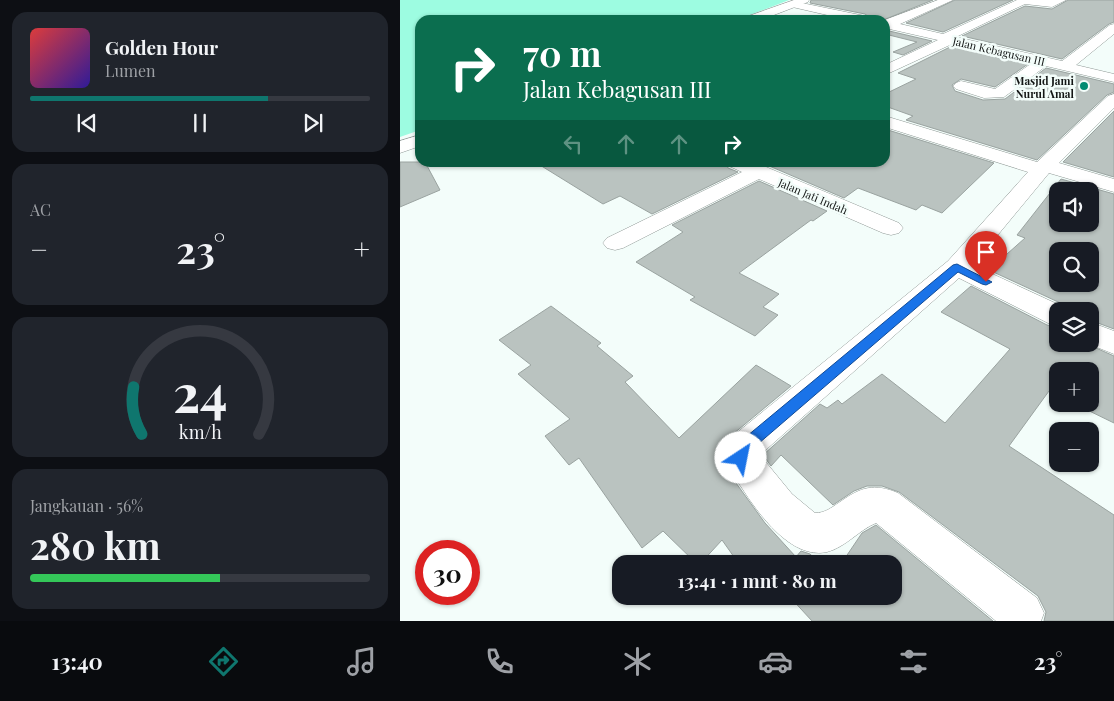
<!DOCTYPE html>
<html lang="id">
<meta charset="utf-8">
<style>
:root{--surface:#171b24;--page:#20242c;--text:#f1f3f6;--muted:#9ea1a6;--line:#363941;--accent:#0f766e}
body{margin:0;font-family:"Playfair Display",serif;background:var(--page);color:var(--text);height:100vh;display:flex;flex-direction:column;font-size:19px;white-space:nowrap}
*{box-sizing:border-box;margin:0}
p{font-size:16px;color:var(--muted)}
.icon{flex:none;width:28px;height:28px;fill:none;stroke:currentColor;stroke-width:2;stroke-linecap:round;stroke-linejoin:round}
.map{position:relative;flex:1;overflow:hidden}
.side{display:flex;flex-direction:column;gap:12px;padding:12px;background:#0d0f14;width:400px}
.side>*{flex:none}
.banner{position:absolute;left:15px;top:15px;width:475px;height:152px;border-radius:15px;box-shadow:0 1px 4px #0004;background:#0b6e4f;color:#fff;overflow:hidden}
.tools{position:absolute;left:649px;top:182px;display:grid;gap:10px}
.tools a{display:grid;place-items:center;width:50px;height:50px;border-radius:10px;background:var(--surface);box-shadow:0 1px 4px #0004;font-size:25px}
.speed{position:absolute;left:15px;top:540px;display:flex;gap:10px;font-size:25px;font-weight:700;text-align:center}
.speed>*{display:grid;place-content:center;width:65px;height:65px;border-radius:50%;background:var(--surface);box-shadow:0 1px 4px #0004;line-height:1}
.speed .limit{border:8px solid #d22;background:#fff;color:#111}
.pin{position:absolute;display:grid;place-items:center;width:42px;height:42px;color:#fff;margin:-51px -21px;border-radius:50% 50% 50% 0;rotate:-45deg;box-shadow:0 0 5px #0007}
.pin .icon{rotate:45deg}
.me{position:absolute;width:55px;margin:-28px;rotate:34deg;stroke-linejoin:round;filter:drop-shadow(0 0 4px #0008)}
.turn{display:flex;align-items:center;gap:18px;height:105px;padding:0 25px;font-size:22px}
.turn .icon{width:65px;height:65px;stroke-width:2.5}
.turn b{display:block;font-size:35px;line-height:42px}
.lanes{display:flex;align-items:center;height:48px;padding:0 25px;background:#0003;justify-content:center;gap:25px;direction:ltr}
.lanes .off{opacity:.35}
.big{font-size:38px;font-weight:700;line-height:1.1}
.side .card{flex:1;display:flex;flex-direction:column;justify-content:center;gap:8px;min-width:0;padding:0 18px;border-radius:15px;background:var(--page)}
.side .dial{align-items:center;gap:0}
.dial svg{height:130px;overflow:visible;fill:none;stroke:var(--line);stroke-width:7;stroke-linecap:round;text-anchor:middle}
.dial text{fill:var(--text);stroke:none}
.song{display:flex;align-items:center;gap:15px}
.cover{width:60px;height:60px;border-radius:8px;background:linear-gradient(135deg,hsl(0 70% 55%),hsl(250 70% 35%))}
.played{height:5px;border-radius:2px;background:linear-gradient(90deg,var(--accent) 70%,var(--line) 70%)}
.keys{display:flex;justify-content:space-around;direction:ltr}
.heat{display:flex;justify-content:space-between;align-items:center;font-size:28px;direction:ltr}
.charge{height:8px;border-radius:4px;background:linear-gradient(90deg,#34c759 56%,var(--line) 0)}
.trip{position:absolute;left:212px;top:555px;width:290px;height:50px;border-radius:15px;background:var(--surface);box-shadow:0 1px 4px #0004;font-weight:700;line-height:50px;text-align:center}
.menu{display:flex;height:80px;justify-content:space-around;align-items:center;background:#090b0e;color:var(--muted)}
.menu .icon{width:35px;height:35px}
.menu .current{color:var(--accent)}
.menu b{font-size:22px;color:var(--text)}
main{display:flex;flex:1;min-height:0}
.map>svg:first-child{display:block}
</style>
<main>
<section class="side">
<div class="card">
<div class="song"><i class="cover"></i><div><b>Golden Hour</b><p>Lumen</p></div></div>
<div class="played"></div>
<div class="keys"><svg class="icon" aria-label="previous" viewBox="0 0 24 24"><path d="M18 5L8 12l10 7zM5 5v14"/></svg><svg class="icon" aria-label="pause" viewBox="0 0 24 24"><path d="M8 5v14M16 5v14"/></svg><svg class="icon" aria-label="next" viewBox="0 0 24 24"><path d="M6 5l10 7-10 7zM19 5v14"/></svg></div>
</div>
<div class="card"><p>AC</p>
<div class="heat"><a>−</a><b class="big">23°</b><a>+</a></div>
</div>
<div class="card dial"><svg viewBox="0 0 100 80">
<path d="M14 69A42 42 0 1 1 86 69"/>
<path d="M14 69A42 42 0 0 1 9 40" stroke="#0f766e"/>
<text x="50" y="56" font-size="32" font-weight="700">24</text>
<text x="50" y="72" font-size="11">km/h</text>
</svg></div>
<div class="card"><p>Jangkauan · 56%</p><b class="big">280 km</b><div class="charge"></div></div>
</section>
<div class="map">
<svg width="714" height="621" viewBox="0 0 714 621">
<rect width="100%" height="100%" fill="#f3fdfa"/>
<path fill="#9dfce1" d="M0,0H389L337,20H20V130L0,137Z"/>
<path fill="#bac3c0" stroke="#9aa3a0" fill-rule="evenodd" d="M411,0H533L483,20H473L465,14L410,3Z
M555,0H613L543,32L506,23Z
M668,0H714V22L709,24L662,59L562,36L625,6L652,9Z
M485,30L532,41L503,55L493,52L517,42L485,34Z
M552,46L628,64L595,87L561,79L552,85L555,91L583,100L605,99L646,68L714,84V92L707,95L637,160L506,120L513,116L485,106V94L516,79L498,73Z
M714,111V177L663,162Z
M488,130L594,163L542,213L522,205L516,210L458,188L444,198L360,162H485V132Z
M0,162H25L40,190L0,207Z
M135,162H325L328,168L338,172L252,214L220,196L203,204Z
M661,179L714,194V329L690,320V311H671L669,307L589,270L625,238L617,235ZM658,191H690V224H658ZM658,251H690V284H658Z
M359,181L427,211L413,221L411,220L339,273L379,294L363,307L378,315L355,336L290,300L295,297L236,262L283,232L272,225Z
M571,286L647,325L658,328V344H687L714,356V423L675,404H690V371H658V395L649,391L609,446L714,515V621H644L646,612L638,596L499,492L482,486H467L454,491L433,505L381,455L371,466L363,455L420,404L427,408L438,400L442,404L482,374L545,423L610,349L541,312Z
M151,306L201,343L197,346L233,376L225,382L279,438L356,365L391,386L327,439L320,451L328,472L365,523L396,557L401,551L410,554L421,564H339L322,540L300,564H297L263,531L242,548L179,458L169,465L145,436L170,419L118,374L131,365L99,340Z
M476,525L593,621H412L389,596H494V564H441L462,533Z"/>
<g fill="none" stroke-linecap="round" stroke-linejoin="round">
<g stroke="#8f9895" stroke-width="1">
<path id="street" d="M538,0H553L500,24L543,34L617,0H666L652,7L625,4L556,37L662,61L710,25L714,24V34L676,65L714,74V82L646,66L604,97L584,98L556,89L553,86L556,83L561,81L595,89L632,63L552,44L485,75V65L538,40L485,28V20Z
M392,1L465,16L471,20H449L388,6L387,4Z
M714,94V108L659,163L714,179V192L649,173L573,265L668,309L669,311H658V326L648,323L559,278L360,455L392,494L415,513C425,513 431,508 440,502C461,487 474,483 498,493L637,598L644,613L641,621H596L476,523C459,530 446,547 427,552C391,560 358,513 342,488C334,476 324,466 322,451L328,440L548,261L628,172L485,127V116L637,162L708,96Z
M327,162H354L499,223L503,228L499,233L491,235L483,233L359,179L223,248L215,250L207,248L203,243L207,238L342,172L329,166Z
M690,322L714,331V354L689,344Z"/>
</g>
<g stroke="#8f9895" stroke-width="1">
<path id="secondary" d="M394,0H409L408,2L361,20H344L346,17Z
M20,135V146L0,153V141Z"/>
</g>
<use href="#street" fill="#fff" fill-rule="evenodd"/>
<use href="#secondary" fill="#fff" fill-rule="evenodd"/>
</g>
<path fill="#1a73e8" stroke="#114b97" d="M557,264L592,282L586,285L582,284L558,272L351,450L348,454L346,462L341,464L336,462L333,452L341,441L553,265Z"/>
<circle fill="#008b72" stroke="#f3fdfa" stroke-width="2" cx="684" cy="86" r="5"/>
<g text-anchor="middle" dominant-baseline="central" stroke-width="5" stroke-linejoin="round" paint-order="stroke">
<g font-size="11" fill="#131615" stroke="#f3fdfa">
<text transform="translate(599 51) rotate(13)">Jalan Kebagusan III</text>
<text transform="translate(413 196) rotate(23)">Jalan Jati Indah</text>
</g>
<g font-size="11" font-weight="bold" fill="#131615" stroke="#f3fdfa" text-anchor="end">
<text x="674" y="80">Masjid Jami<tspan x="674" dy="13">Nurul Amal</tspan></text>
</g>
</g>
</svg>
<div class="tools">
<a><svg class="icon" aria-label="sound" viewBox="0 0 24 24"><path d="M4 9h4l5-4v14l-5-4H4zM17 9q2 3 0 6"/></svg></a>
<a><svg class="icon" aria-label="search" viewBox="0 0 24 24"><circle cx="10" cy="10" r="6"/><path d="M15 15l6 6"/></svg></a>
<a><svg class="icon" aria-label="layers" viewBox="0 0 24 24"><path d="M12 4l9 5-9 5-9-5zM3 14l9 5 9-5"/></svg></a>
<a>+</a>
<a>−</a>
</div>
<div class="speed"><div class="limit">30</div></div>
<div class="pin" style="left:586px;top:282px;background:#d93025"><svg class="icon" aria-label="arrive" viewBox="0 0 24 24"><path d="M6 21V4h12l-3 4 3 4H6"/></svg></div>
<svg class="me" style="left:341px;top:458px" viewBox="-20 -20 40 40"><circle r="19" fill="#fff"/><path d="M0-13L10 11 0 6-10 11z" fill="#1a73e8"/></svg>
<div class="trip">13:41 · 1 mnt · 80 m</div>
<div class="banner">
<div class="turn"><svg class="icon" aria-label="right" viewBox="0 0 24 24"><path d="M7 20v-9h11M14 6l5 5-5 5"/></svg><div><b>70 m</b>Jalan Kebagusan III</div></div>
<div class="lanes"><svg class="icon off" aria-label="left" viewBox="0 0 24 24"><path d="M17 20v-9H6M10 6l-5 5 5 5"/></svg><svg class="icon off" aria-label="ahead" viewBox="0 0 24 24"><path d="M12 20V5M6 11l6-6 6 6"/></svg><svg class="icon off" aria-label="ahead" viewBox="0 0 24 24"><path d="M12 20V5M6 11l6-6 6 6"/></svg><svg class="icon" aria-label="right" viewBox="0 0 24 24"><path d="M7 20v-9h11M14 6l5 5-5 5"/></svg></div>
</div>
</div>
</main>
<nav class="menu">
<b>13:40</b>
<svg class="icon current" aria-label="directions" viewBox="0 0 24 24"><path d="M12 3l9 9-9 9-9-9zM9 14v-3h6M13 9l2 2-2 2"/></svg>
<svg class="icon" aria-label="music" viewBox="0 0 24 24"><path d="M9 18V5l10-2v13"/><circle cx="6" cy="18" r="3"/><circle cx="16" cy="16" r="3"/></svg>
<svg class="icon" aria-label="phone" viewBox="0 0 24 24"><path d="M5 4h4l2 5-3 2q2 4 5 5l2-3 5 2v4C11 20 4 13 5 4z"/></svg>
<svg class="icon" aria-label="climate" viewBox="0 0 24 24"><path d="M12 3v18M4 7l16 10M4 17L20 7"/></svg>
<svg class="icon" aria-label="car" viewBox="0 0 24 24"><path d="M5 17H2v-5l4-1 3-4h7l3 4 3 1v5h-3M9 17h6M6 11h13"/><circle cx="7" cy="17" r="2"/><circle cx="17" cy="17" r="2"/></svg>
<svg class="icon" aria-label="filters" viewBox="0 0 24 24"><path d="M4 7h16M4 17h16"/><circle cx="9" cy="7" r="2"/><circle cx="15" cy="17" r="2"/></svg>
<b>23°</b>
</nav>
